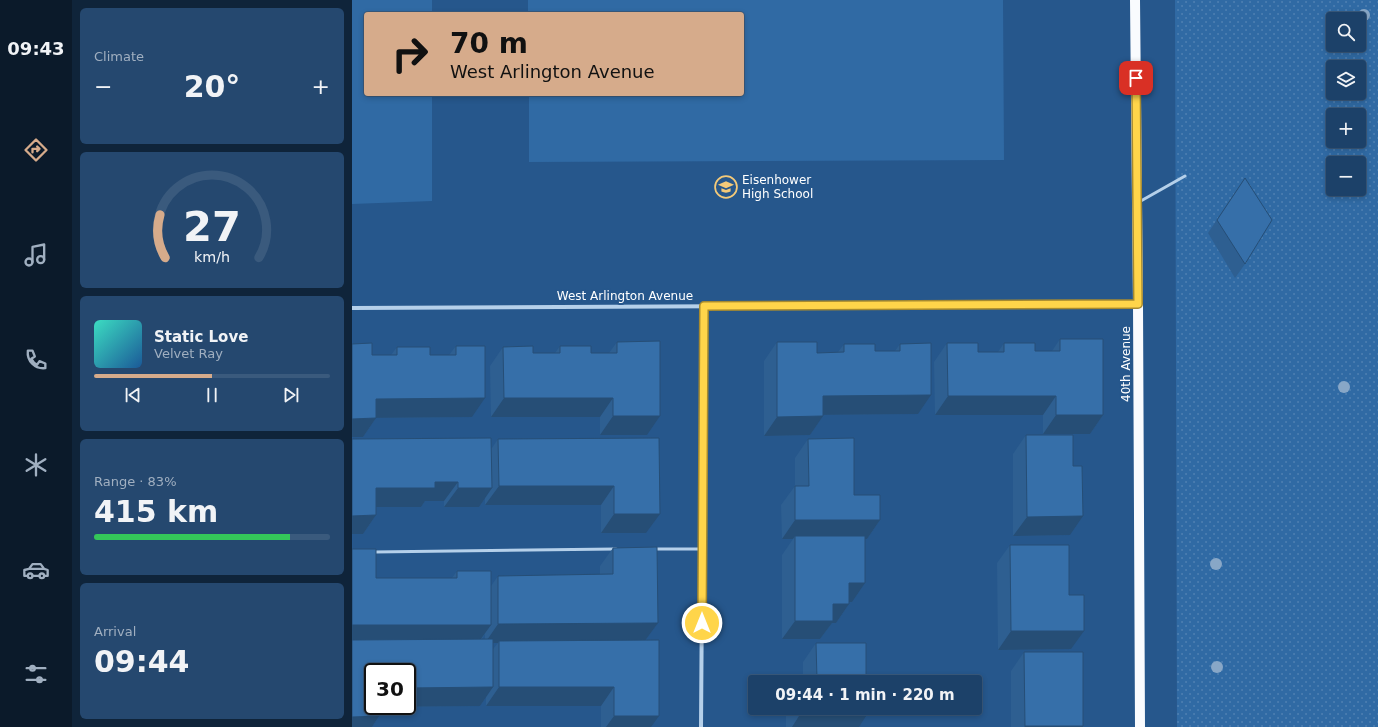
<!DOCTYPE html>
<meta charset="utf-8">
<style>
:root{--surface:#1c4169;--page:#25486f;--text:#f1f3f6;--muted:#a0afc0;--line:#3a5a7d;--accent:#d6ab8b}
body{margin:0;font-family:"DejaVu Sans",sans-serif;background:var(--page);color:var(--text);height:100vh;display:flex;flex-direction:column;font-size:15px;white-space:nowrap}
*{box-sizing:border-box;margin:0}
p{font-size:13px;color:var(--muted)}
.icon{flex:none;width:22px;height:22px;fill:none;stroke:currentColor;stroke-width:2;stroke-linecap:round;stroke-linejoin:round}
.map{position:relative;flex:1;overflow:hidden}
.sheet{display:flex;flex-direction:column;gap:8px;padding:8px;background:#0f243a;width:280px}
.sheet>*{flex:none}
.banner{position:absolute;left:12px;top:12px;width:380px;height:84px;border-radius:4px;box-shadow:0 2px 6px #0003,0 0 0 1px var(--line);background:#d6ab8b;color:#111;overflow:hidden}
.tools{position:absolute;left:974px;top:12px;display:grid;gap:8px}
.tools a{display:grid;place-items:center;width:40px;height:40px;border-radius:4px;background:var(--surface);box-shadow:0 2px 6px #0003,0 0 0 1px var(--line);font-size:20px}
.speed{position:absolute;left:12px;top:663px;display:flex;gap:8px;font-size:20px;font-weight:700;text-align:center}
.speed>*{display:grid;place-content:center;width:52px;height:52px;border-radius:50%;background:var(--surface);box-shadow:0 2px 6px #0003,0 0 0 1px var(--line);line-height:1}
.speed .limit{border:2px solid #111;border-radius:6px;background:#fff;color:#111}
.pin{position:absolute;display:grid;place-items:center;width:34px;height:34px;color:#fff;margin:-17px;border-radius:8px;box-shadow:0 2px 6px #0006}
.me{position:absolute;width:44px;margin:-22px;rotate:0deg;stroke-linejoin:round;filter:drop-shadow(0 0 3px #0008)}
.turn{display:flex;align-items:center;gap:14px;height:84px;padding:0 20px;font-size:18px}
.turn .icon{width:52px;height:52px;stroke-width:2.5}
.turn b{display:block;font-size:28px;line-height:34px}
.big{font-size:30px;font-weight:700;line-height:1.1}
.sheet .tile{flex:1;display:flex;flex-direction:column;justify-content:center;gap:6px;min-width:0;padding:0 14px;border-radius:6px;background:var(--page)}
.sheet .dial{align-items:center;gap:0}
.dial svg{height:104px;overflow:visible;fill:none;stroke:var(--line);stroke-width:7;stroke-linecap:round;text-anchor:middle}
.dial text{fill:var(--text);stroke:none}
.song{display:flex;align-items:center;gap:12px}
.cover{width:48px;height:48px;border-radius:6px;background:linear-gradient(135deg,hsl(170 70% 55%),hsl(210 70% 35%))}
.played{height:4px;border-radius:2px;background:linear-gradient(90deg,var(--accent) 50%,var(--line) 50%)}
.keys{display:flex;justify-content:space-around;direction:ltr}
.heat{display:flex;justify-content:space-between;align-items:center;font-size:22px;direction:ltr}
.charge{height:6px;border-radius:3px;background:linear-gradient(90deg,#34c759 83%,var(--line) 0)}
.trip{position:absolute;left:396px;top:675px;width:234px;height:40px;border-radius:4px;background:var(--surface);box-shadow:0 2px 6px #0003,0 0 0 1px var(--line);font-weight:700;line-height:40px;text-align:center}
main{display:flex;flex:1;min-height:0}
.tabs{display:flex;flex-direction:column;width:72px;justify-content:space-around;align-items:center;background:#0b1a2a;color:var(--muted)}
.tabs .icon{width:28px;height:28px}
.tabs .current{color:var(--accent)}
.tabs b{font-size:18px;color:var(--text)}
.map>svg:first-child{display:block}
</style>
<main>
<nav class="tabs">
<b>09:43</b>
<svg class="icon current" aria-label="directions" viewBox="0 0 24 24"><path d="M12 3l9 9-9 9-9-9zM9 14v-3h6M13 9l2 2-2 2"/></svg>
<svg class="icon" aria-label="music" viewBox="0 0 24 24"><path d="M9 18V5l10-2v13"/><circle cx="6" cy="18" r="3"/><circle cx="16" cy="16" r="3"/></svg>
<svg class="icon" aria-label="phone" viewBox="0 0 24 24"><path d="M5 4h4l2 5-3 2q2 4 5 5l2-3 5 2v4C11 20 4 13 5 4z"/></svg>
<svg class="icon" aria-label="climate" viewBox="0 0 24 24"><path d="M12 3v18M4 7l16 10M4 17L20 7"/></svg>
<svg class="icon" aria-label="car" viewBox="0 0 24 24"><path d="M5 17H2v-5l4-1 3-4h7l3 4 3 1v5h-3M9 17h6M6 11h13"/><circle cx="7" cy="17" r="2"/><circle cx="17" cy="17" r="2"/></svg>
<svg class="icon" aria-label="filters" viewBox="0 0 24 24"><path d="M4 7h16M4 17h16"/><circle cx="9" cy="7" r="2"/><circle cx="15" cy="17" r="2"/></svg>
</nav>
<section class="sheet">
<div class="tile"><p>Climate</p>
<div class="heat"><a>−</a><b class="big">20°</b><a>+</a></div>
</div>
<div class="tile dial"><svg viewBox="0 0 100 80">
<path d="M14 69A42 42 0 1 1 86 69"/>
<path d="M14 69A42 42 0 0 1 10 36" stroke="#d6ab8b"/>
<text x="50" y="56" font-size="32" font-weight="700">27</text>
<text x="50" y="72" font-size="11">km/h</text>
</svg></div>
<div class="tile">
<div class="song"><i class="cover"></i><div><b>Static Love</b><p>Velvet Ray</p></div></div>
<div class="played"></div>
<div class="keys"><svg class="icon" aria-label="previous" viewBox="0 0 24 24"><path d="M18 5L8 12l10 7zM5 5v14"/></svg><svg class="icon" aria-label="pause" viewBox="0 0 24 24"><path d="M8 5v14M16 5v14"/></svg><svg class="icon" aria-label="next" viewBox="0 0 24 24"><path d="M6 5l10 7-10 7zM19 5v14"/></svg></div>
</div>
<div class="tile"><p>Range · 83%</p><b class="big">415 km</b><div class="charge"></div></div>
<div class="tile"><p>Arrival</p><b class="big">09:44</b></div>
</section>
<div class="map">
<svg width="1026" height="727" viewBox="0 0 1026 727">
<defs>
<pattern id="green-dots" width="8" height="8" patternUnits="userSpaceOnUse"><rect width="8" height="8" fill="#306aa4"/><path d="M2 2h.1M6 6h.1" fill="none" stroke="#4f80b2" stroke-width="1.8" stroke-linecap="round"/></pattern>
</defs>
<rect width="100%" height="100%" fill="#26578c"/>
<path fill="url(#green-dots)" fill-rule="evenodd" d="M823,0H1026V727H825ZM981,19H1007V45H981ZM981,67H1007V93H981ZM981,115H1007V141H981ZM981,163H1007V189H981Z"/>
<path fill="#306aa4" d="M0,0H80V14H14V94H80V201L0,204Z
M176,0H651L652,160L177,162V94H390V14H176Z"/>
<g fill="none" stroke-linecap="round" stroke-linejoin="round">
<path stroke="#b5d0ea" stroke-width="3" d="M787,202L833,176
M302,549H350
M22,552L264,549"/>
<path stroke="#b5d0ea" stroke-width="4" d="M0,308L786,304
M349,727L352,306"/>
<path stroke="#f9fbfe" stroke-width="10" d="M783,0L786,304L788,727"/>
</g>
<g fill="#88a7c7">
<circle cx="1012" cy="15" r="6"/>
<circle cx="992" cy="387" r="6"/>
<circle cx="864" cy="564" r="6"/>
<circle cx="865" cy="667" r="6"/>
</g>
<path fill="#2e5f91" fill-rule="evenodd" d="M893,178V264L883,278L856,233Z
M708,339L751,415L738,434H691V415H583L582,362L595,343L626,352H646L652,343L683,351H700Z
M265,342L295,435H248V417H139L138,366L151,347L181,353H203L208,346L239,353H257Z
M425,342L465,353L486,352L492,344L523,351H543L548,344L566,414L471,415L458,435L412,436V361Z
M0,344L20,355H39L45,347L78,355H97L104,346L120,417L24,418L11,437H0Z
M674,435L718,535L661,536V454Z
M307,438L294,533H249V505H133V498L127,507H92V501H73L69,507H24V515L11,534L0,439L140,448L146,439Z
M456,439L502,495L528,520L515,539H513L500,602H497V604L484,623H480L468,639H430V555L441,539H430L429,505L443,486V458Z
M658,545L717,595L719,649L646,650L645,563Z
M261,548L306,623L293,640L299,727H249V706H134V697L128,706L27,707V716L20,727H0L24,578H100L105,571L139,586L146,576L248,575V566ZM133,634V640H129ZM141,643H146L141,649Z
M464,643L514,682H445L447,680H451V662Z
M672,652L731,727H659V671Z
M434,708H514L507,727H434Z"/>
<path fill="#264e76" d="M579,395L566,414L458,415L471,396Z
M596,396H704L691,415H583Z
M133,398L120,417L11,418L24,399Z
M152,398H261L248,417H139Z
M704,415H751L738,434H691Z
M261,416H308L295,435H248Z
M471,416L458,435L412,436L425,417Z
M24,418L11,437H0V419Z
M83,482H106L92,501H73L69,507H11L24,488Z
M147,486H262L249,505H133Z
M106,488H140L127,507H92Z
M262,514H308L294,533H249Z
M24,515L11,534H0V516Z
M731,516L718,535L661,536L675,517Z
M443,520H528L515,539H443V536L441,539H430Z
M497,583H513L500,602H484Z
M481,604H497L484,623H480L468,639H430L443,621Z
M306,623L292,642L147,641L146,643H133L146,624Z
M0,625H139L126,643L0,644Z
M659,631H732L719,649L646,650Z
M141,687L128,706L14,707L21,706H55V688Z
M147,687H262L249,706H134Z
M27,716L20,727H0V717Z
M262,716H307L299,727H254Z
M447,716H514L507,727H440Z
M673,726H731V727H672Z"/>
<path fill="#366fa9" stroke="#264e76" d="M893,178L920,220L893,264L865,220Z
M708,339H751V415H704V396H596L595,343H626V352H652V343H683V351H708Z
M308,341V416H261V398H152L151,347L181,346V353H208V346H239V353H265V342Z
M425,342H465V353L492,352V344H523V351H548V344L579,343V395L471,396V416L425,417Z
M20,343V355H45V347H78V355H104V346H133V398L24,399V418L0,419V344Z
M674,435H721V466H730L731,516L675,517Z
M139,438L140,488H106V482H83V488H24V515L0,516V439Z
M307,438L308,514H262V486H147L146,439Z
M502,438V495H528V520H443V486H457L456,439Z
M443,536H513V583H497V604H481V621H443Z
M658,545H717V595H732V631H659Z
M305,547L306,623L146,624V576L261,574V548Z
M0,549H24V578H105V571H139V625H0Z
M141,639V687L55,688V672H21V706H27V716L0,717V640Z
M307,640V716H262V687H147V641Z
M464,643H514V682H447V680L465,679Z
M672,652H731V726H673Z
M447,708H514V716H447Z"/>
<g fill="none" stroke-linecap="round" stroke-linejoin="round">
<g stroke="#a68a30" stroke-width="10">
<path id="route" d="M350,623L352,306L786,304L784,78"/>
</g>
<use href="#route" stroke="#ffd54a" stroke-width="7"/>
</g>
<defs>
<g id="school-ring" transform="scale(1.15)"><circle r="9.5" fill="#26578c" stroke="#f4ca79" stroke-width="1.5"/><path d="M0-5L7-2L0 1L-7-2ZM-4 1L0 2.5L4 1V4Q0 6-4 4Z" fill="#f4ca79"/></g>
</defs>
<g fill-rule="evenodd">
<use href="#school-ring" x="374" y="187"/>
</g>
<g text-anchor="middle" dominant-baseline="central" stroke-width="4" stroke-linejoin="round" paint-order="stroke">
<g font-size="12" fill="#fff" stroke="#26578c" text-anchor="start">
<text x="390" y="180">Eisenhower<tspan x="390" dy="14">High School</tspan></text>
</g>
<g font-size="12" fill="#fff" stroke="#26578c">
<text x="273" y="296">West Arlington Avenue</text>
<text transform="translate(774 364) rotate(-90)">40th Avenue</text>
</g>
</g>
</svg>
<div class="tools">
<a><svg class="icon" aria-label="search" viewBox="0 0 24 24"><circle cx="10" cy="10" r="6"/><path d="M15 15l6 6"/></svg></a>
<a><svg class="icon" aria-label="layers" viewBox="0 0 24 24"><path d="M12 4l9 5-9 5-9-5zM3 14l9 5 9-5"/></svg></a>
<a>+</a>
<a>−</a>
</div>
<div class="speed"><div class="limit">30</div></div>
<div class="pin" style="left:784px;top:78px;background:#d93025"><svg class="icon" aria-label="arrive" viewBox="0 0 24 24"><path d="M6 21V4h12l-3 4 3 4H6"/></svg></div>
<svg class="me" style="left:350px;top:623px" viewBox="-20 -20 40 40"><circle r="17" fill="#ffd54a" stroke="#fff" stroke-width="3"/><path d="M0-11L8 9 0 5-8 9z" fill="#fff"/></svg>
<div class="trip">09:44 · 1 min · 220 m</div>
<div class="banner">
<div class="turn"><svg class="icon" aria-label="right" viewBox="0 0 24 24"><path d="M7 20v-9h11M14 6l5 5-5 5"/></svg><div><b>70 m</b>West Arlington Avenue</div></div>
</div>
</div>
</main>
